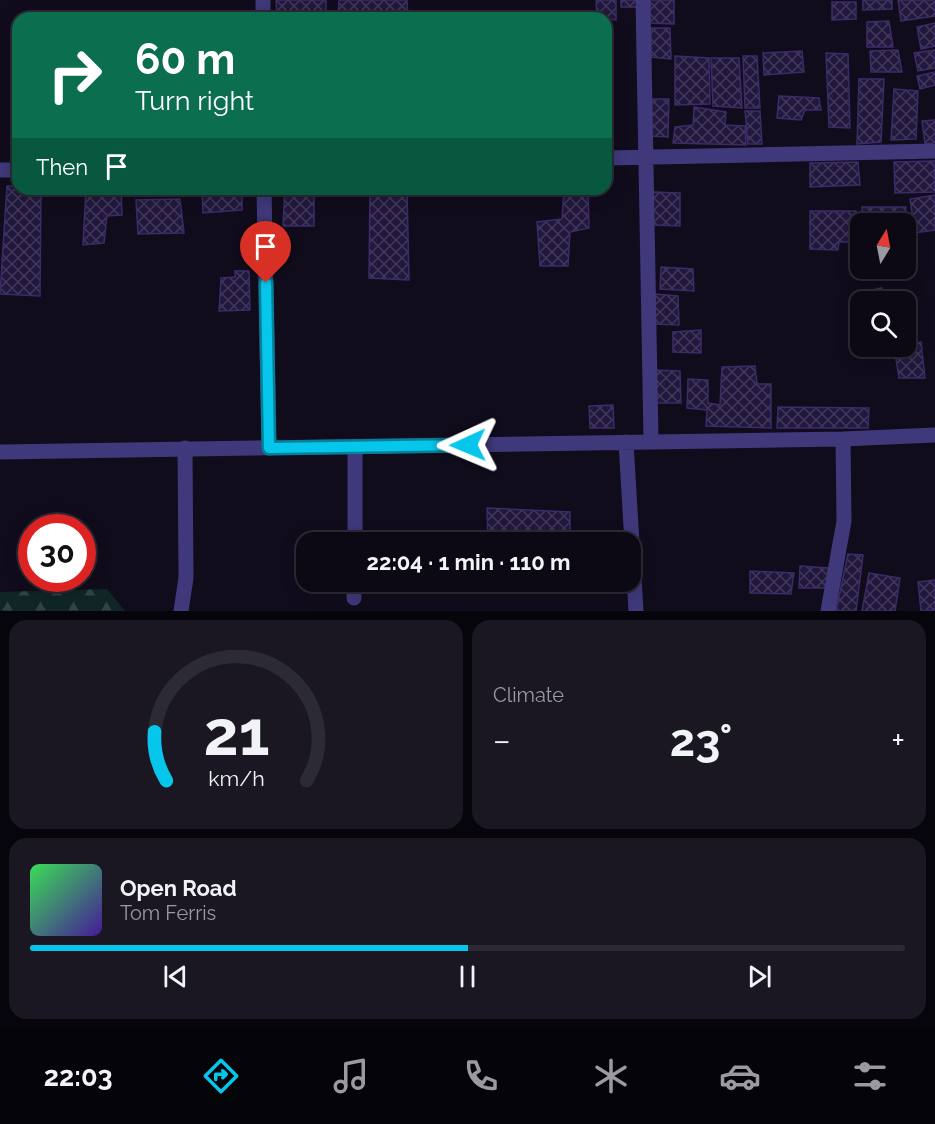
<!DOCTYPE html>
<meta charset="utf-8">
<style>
:root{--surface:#0c0915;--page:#1a1722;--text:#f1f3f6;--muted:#9a9aa0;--line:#2c2a34;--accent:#06c6ec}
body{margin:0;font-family:Raleway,sans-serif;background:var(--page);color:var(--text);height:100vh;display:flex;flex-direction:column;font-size:22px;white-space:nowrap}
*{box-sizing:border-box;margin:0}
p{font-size:20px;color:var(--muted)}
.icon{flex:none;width:33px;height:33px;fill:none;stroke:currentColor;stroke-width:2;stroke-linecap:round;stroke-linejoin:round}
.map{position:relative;height:611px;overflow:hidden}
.sheet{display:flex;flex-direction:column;gap:9px;padding:9px;background:#07050c;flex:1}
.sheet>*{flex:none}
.guide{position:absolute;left:12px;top:12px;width:600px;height:183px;border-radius:18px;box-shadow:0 3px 15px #0003,0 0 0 2px var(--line);background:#0b6e4f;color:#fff;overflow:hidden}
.needle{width:39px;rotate:10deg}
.fabs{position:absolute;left:850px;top:213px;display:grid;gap:12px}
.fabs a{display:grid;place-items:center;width:66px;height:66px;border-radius:12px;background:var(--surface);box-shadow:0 3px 15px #0003,0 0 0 2px var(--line);font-size:30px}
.speed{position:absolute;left:18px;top:514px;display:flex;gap:12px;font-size:30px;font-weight:700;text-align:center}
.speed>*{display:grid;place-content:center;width:78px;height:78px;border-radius:50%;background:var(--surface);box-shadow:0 3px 15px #0003,0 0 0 2px var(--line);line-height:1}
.speed .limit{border:9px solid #d22;background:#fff;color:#111}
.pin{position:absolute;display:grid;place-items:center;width:51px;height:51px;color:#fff;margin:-62px -26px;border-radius:50% 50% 50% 0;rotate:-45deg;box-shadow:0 0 6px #0007}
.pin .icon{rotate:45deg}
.me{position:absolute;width:66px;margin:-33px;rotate:269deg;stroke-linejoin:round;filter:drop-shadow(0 0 4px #0008)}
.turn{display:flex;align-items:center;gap:21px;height:126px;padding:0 24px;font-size:27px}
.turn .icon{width:78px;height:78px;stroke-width:2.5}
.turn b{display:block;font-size:42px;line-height:51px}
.then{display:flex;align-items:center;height:57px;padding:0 24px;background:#0003;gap:12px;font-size:22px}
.big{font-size:45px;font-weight:700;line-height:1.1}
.sheet .widget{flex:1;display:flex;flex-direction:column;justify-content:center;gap:9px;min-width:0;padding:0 21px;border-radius:18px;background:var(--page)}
.sheet .dial{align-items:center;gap:0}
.dial svg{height:156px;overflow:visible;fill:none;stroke:var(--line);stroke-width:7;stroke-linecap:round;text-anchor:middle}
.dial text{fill:var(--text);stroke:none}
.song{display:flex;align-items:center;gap:18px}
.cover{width:72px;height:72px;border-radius:9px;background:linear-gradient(135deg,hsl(130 70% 55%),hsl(260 70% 35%))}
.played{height:6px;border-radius:3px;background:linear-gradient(90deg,var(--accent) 50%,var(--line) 50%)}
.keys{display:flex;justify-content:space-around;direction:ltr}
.heat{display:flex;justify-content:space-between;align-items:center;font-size:33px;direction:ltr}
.sheet .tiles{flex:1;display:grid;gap:9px;grid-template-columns:1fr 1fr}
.widget:last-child{grid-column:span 2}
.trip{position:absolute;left:296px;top:532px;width:345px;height:60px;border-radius:18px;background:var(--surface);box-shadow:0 3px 15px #0003,0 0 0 2px var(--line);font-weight:700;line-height:60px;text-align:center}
.menu{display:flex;height:96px;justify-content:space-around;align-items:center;background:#050408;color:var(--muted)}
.menu .icon{width:42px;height:42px}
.menu .selected{color:var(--accent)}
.menu b{font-size:27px;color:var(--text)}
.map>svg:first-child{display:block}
</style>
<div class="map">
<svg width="935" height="611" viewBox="0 0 935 611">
<defs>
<pattern id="forest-firs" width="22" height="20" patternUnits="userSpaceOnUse" patternTransform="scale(1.5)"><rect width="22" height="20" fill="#0f2526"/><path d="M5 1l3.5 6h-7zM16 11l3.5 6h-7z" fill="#314347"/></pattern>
<pattern id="building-cross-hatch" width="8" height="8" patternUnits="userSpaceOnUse" patternTransform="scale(1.5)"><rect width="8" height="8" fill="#22183d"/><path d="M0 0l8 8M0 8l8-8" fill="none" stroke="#41385a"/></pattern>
</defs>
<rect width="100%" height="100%" fill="#100c1c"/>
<path fill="url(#forest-firs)" d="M107,589L125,611H0V592Z"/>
<path fill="url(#building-cross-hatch)" stroke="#3b2b68" stroke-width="1.5" d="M276,0H326V18H277Z
M339,0H407L408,18H338Z
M596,0H616V20L597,18Z
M621,0H640V7H621Z
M650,0H674V24L650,23Z
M863,0H892V9L863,10Z
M898,0H935V16L901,21Z
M832,2H856V19L832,20Z
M889,21L893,47H867V22Z
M935,23V46L921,49L917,27Z
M651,28H670L671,59L651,57Z
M898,50L902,72H871L870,51Z
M935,50V68L918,71L914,53Z
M802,51L804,72L764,75L763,53Z
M826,53L848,54L850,128L829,127Z
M675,56L709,58L710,104L675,105Z
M743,56H757L760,108H745Z
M711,58H739L742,108L713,106Z
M935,72V85L920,89L917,76Z
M859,79H884L881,142L857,144Z
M894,89L918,91L916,139L891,140Z
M779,96L819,98L821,110H805L801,120L777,118Z
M652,99H669L668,137L650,136Z
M694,107L726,112L725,125L745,126L746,145L673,143L675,127L693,125Z
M745,111H760L762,144H748Z
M935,120V143L925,144L922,121Z
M934,161L935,192L895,193L894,162Z
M858,162L860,185L810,187V163Z
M7,186H18V189H41L40,296L0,294Z
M86,189H121L122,215L107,216L104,243L83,245Z
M202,189H242V210L203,213Z
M285,189H314V226H283Z
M370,189H407L409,280L369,278Z
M564,189H588L589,228L570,232L568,266H540L537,222L562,219Z
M653,192L680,193V226L653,225Z
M935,195V230L915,233L910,199Z
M180,199L184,233L138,234L136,200Z
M862,207H906L904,224H861V226Z
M810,211H856L858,242H839L838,250L810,249Z
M661,267L693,269L694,291L660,289Z
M235,271H249L250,310L219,311L221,278L235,277Z
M882,288L884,302H861V336L857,293Z
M654,294L678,296L679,325L653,324Z
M701,330V353L673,352V332Z
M921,342L925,378H899L894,346Z
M755,366L757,384H771V428L706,426L707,410L687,408L688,379L708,380V403L720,405L722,367Z
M654,370L680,371L681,403H654Z
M613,405L614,428H590L589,406Z
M778,407L869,408L868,428H777Z
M487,508L570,512V543H488Z
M848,554L863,555L856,611H836Z
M800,566L828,568L827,588H799Z
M750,571L794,573L791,594L750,593Z
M869,573L900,578L895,611H862Z
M935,580V610L921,611L918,582Z"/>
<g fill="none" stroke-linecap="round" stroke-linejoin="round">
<path stroke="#3f387a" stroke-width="15" d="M643,0L651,440
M606,158L935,151
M0,170H18
M626,442L636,611
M0,452L843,439L935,435
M355,543V447
M354,598V582
M181,611L186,578L185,448
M828,611L844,521L843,439"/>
<path stroke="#3f387a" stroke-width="15" d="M263,0V18
M264,189L269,448"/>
</g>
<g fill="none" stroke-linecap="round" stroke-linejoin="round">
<g stroke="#048199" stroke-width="15">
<path id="route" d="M266,283L269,448L468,445"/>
</g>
<use href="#route" stroke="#06c6ec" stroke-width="10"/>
</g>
</svg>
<div class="fabs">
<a><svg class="needle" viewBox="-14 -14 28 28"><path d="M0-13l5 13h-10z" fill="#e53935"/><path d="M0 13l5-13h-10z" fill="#9a9aa0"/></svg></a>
<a><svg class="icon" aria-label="search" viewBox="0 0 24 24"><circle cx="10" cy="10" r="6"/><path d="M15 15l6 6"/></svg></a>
</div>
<div class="speed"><div class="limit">30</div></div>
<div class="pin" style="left:266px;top:283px;background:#d93025"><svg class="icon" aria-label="arrive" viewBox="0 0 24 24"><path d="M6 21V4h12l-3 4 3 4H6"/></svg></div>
<svg class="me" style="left:468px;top:445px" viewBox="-20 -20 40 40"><path d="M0-17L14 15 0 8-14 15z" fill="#06c6ec" stroke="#fff" stroke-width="4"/></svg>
<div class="trip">22:04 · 1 min · 110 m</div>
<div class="guide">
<div class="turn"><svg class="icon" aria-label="right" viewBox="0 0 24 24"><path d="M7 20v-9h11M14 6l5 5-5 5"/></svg><div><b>60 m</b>Turn right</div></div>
<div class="then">Then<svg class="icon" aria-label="arrive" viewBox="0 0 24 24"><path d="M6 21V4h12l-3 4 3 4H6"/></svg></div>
</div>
</div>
<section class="sheet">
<div class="tiles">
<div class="widget dial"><svg viewBox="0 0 100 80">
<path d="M14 69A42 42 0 1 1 86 69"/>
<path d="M14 69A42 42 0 0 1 8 44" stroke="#06c6ec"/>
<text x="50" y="56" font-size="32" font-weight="700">21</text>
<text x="50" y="72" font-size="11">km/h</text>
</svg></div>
<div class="widget"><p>Climate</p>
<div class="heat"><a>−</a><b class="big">23°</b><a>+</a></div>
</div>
<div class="widget">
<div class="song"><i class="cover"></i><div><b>Open Road</b><p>Tom Ferris</p></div></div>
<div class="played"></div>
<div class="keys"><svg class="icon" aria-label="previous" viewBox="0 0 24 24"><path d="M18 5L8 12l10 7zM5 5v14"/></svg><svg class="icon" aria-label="pause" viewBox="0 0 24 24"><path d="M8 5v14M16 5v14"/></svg><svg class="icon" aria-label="next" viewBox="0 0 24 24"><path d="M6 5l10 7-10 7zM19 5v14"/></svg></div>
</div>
</div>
</section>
<nav class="menu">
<b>22:03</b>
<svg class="icon selected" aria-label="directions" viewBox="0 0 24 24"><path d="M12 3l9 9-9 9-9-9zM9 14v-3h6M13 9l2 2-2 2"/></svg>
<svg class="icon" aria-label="music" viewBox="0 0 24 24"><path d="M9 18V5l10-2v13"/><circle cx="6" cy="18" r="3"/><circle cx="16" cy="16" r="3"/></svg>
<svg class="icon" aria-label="phone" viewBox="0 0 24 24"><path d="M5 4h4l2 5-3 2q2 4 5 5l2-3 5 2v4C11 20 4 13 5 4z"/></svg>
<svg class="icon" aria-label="climate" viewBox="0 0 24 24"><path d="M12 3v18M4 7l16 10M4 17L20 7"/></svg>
<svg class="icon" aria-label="car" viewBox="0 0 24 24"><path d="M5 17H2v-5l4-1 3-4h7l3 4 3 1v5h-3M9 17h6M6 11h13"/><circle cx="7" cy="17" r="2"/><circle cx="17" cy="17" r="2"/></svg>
<svg class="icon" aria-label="filters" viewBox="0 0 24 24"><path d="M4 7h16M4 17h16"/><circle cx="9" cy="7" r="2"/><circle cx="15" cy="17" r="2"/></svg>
</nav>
